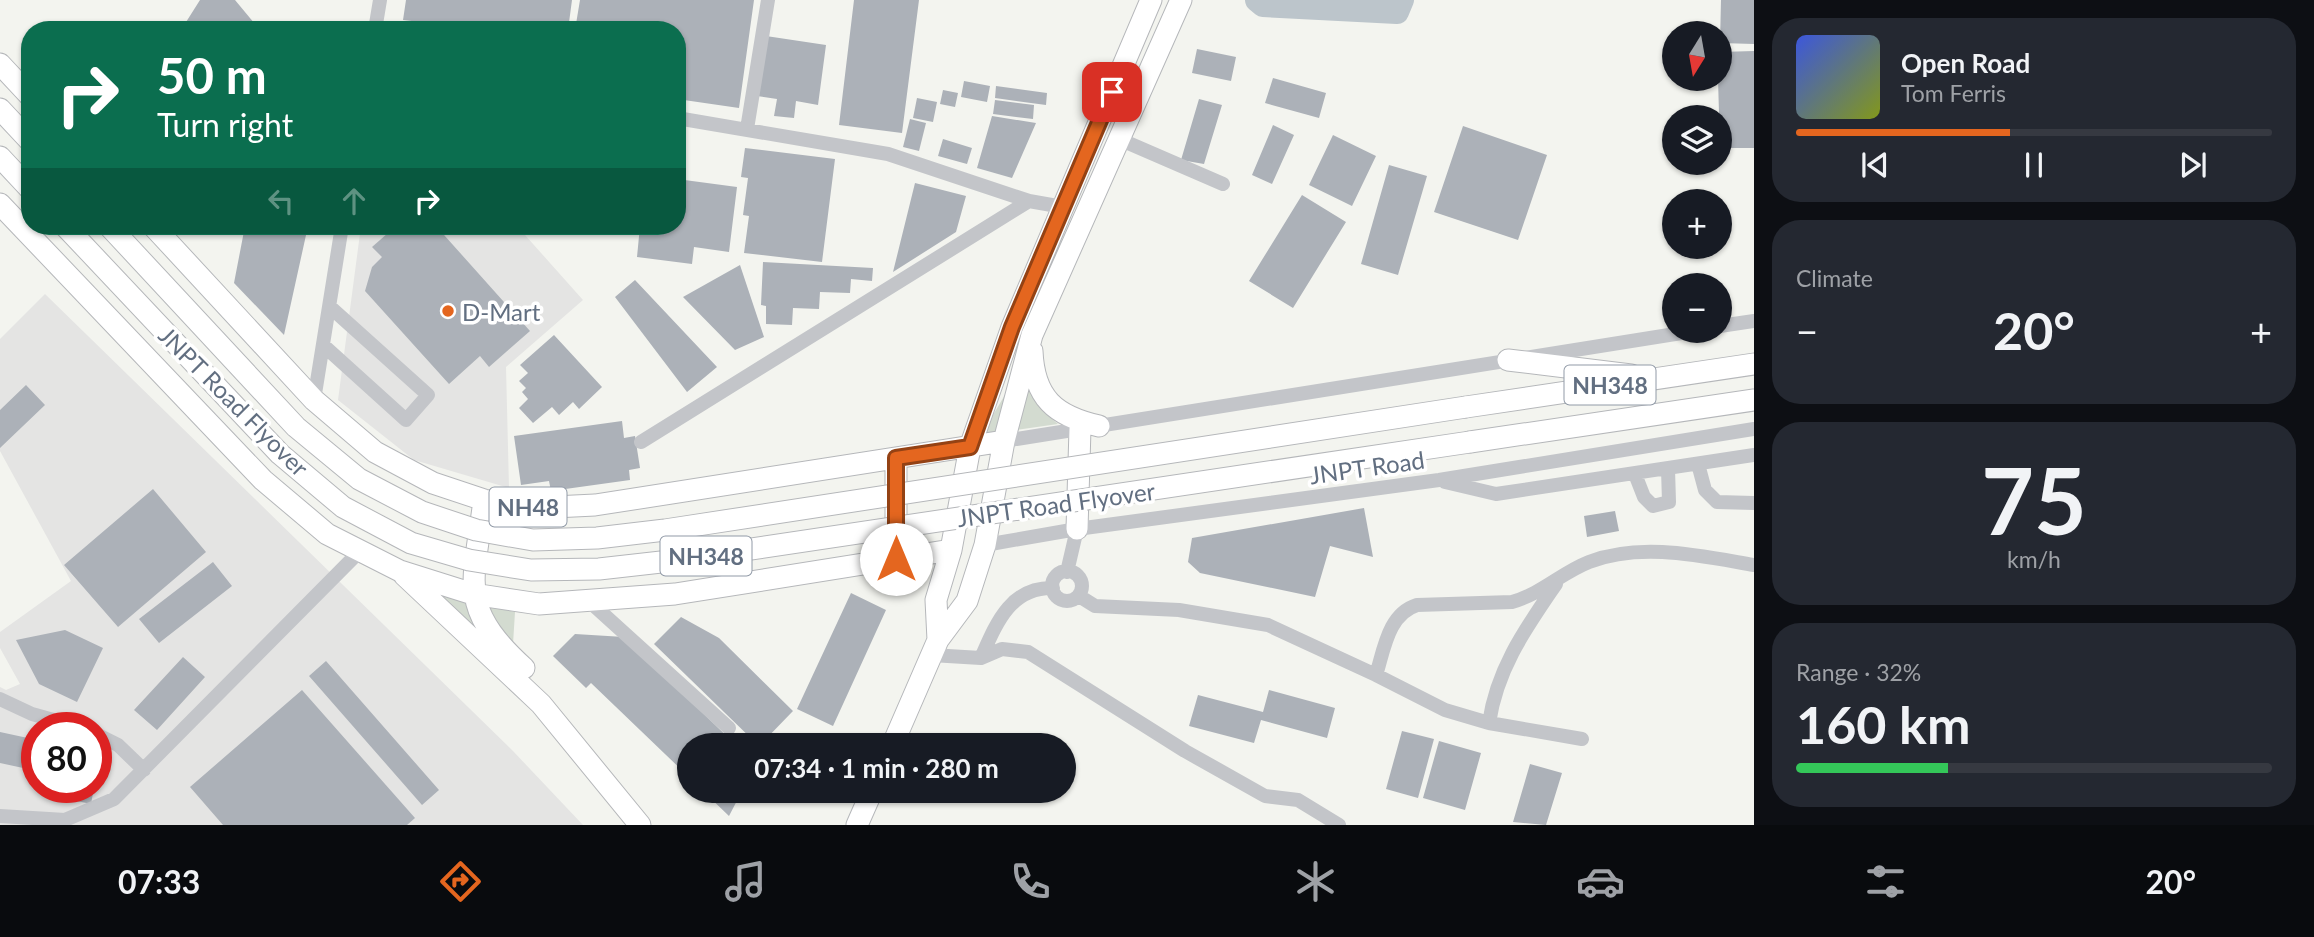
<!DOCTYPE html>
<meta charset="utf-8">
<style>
:root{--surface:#171b24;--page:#242831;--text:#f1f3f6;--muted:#9ea1a6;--line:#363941;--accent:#e4661f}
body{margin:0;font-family:Lato,sans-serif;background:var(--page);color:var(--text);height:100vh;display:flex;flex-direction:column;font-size:26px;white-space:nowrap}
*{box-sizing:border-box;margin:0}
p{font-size:23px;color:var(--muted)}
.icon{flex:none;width:38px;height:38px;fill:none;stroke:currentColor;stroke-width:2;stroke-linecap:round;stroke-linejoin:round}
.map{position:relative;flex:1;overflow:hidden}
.panel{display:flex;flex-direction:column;gap:18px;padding:18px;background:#0d0f14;width:560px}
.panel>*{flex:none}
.top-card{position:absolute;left:21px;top:21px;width:665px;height:214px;border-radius:28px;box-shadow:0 2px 5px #0004;background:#0b6e4f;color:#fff;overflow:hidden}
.needle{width:46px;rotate:191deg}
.buttons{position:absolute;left:1662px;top:21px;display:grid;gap:14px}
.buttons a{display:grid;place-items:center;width:70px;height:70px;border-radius:50%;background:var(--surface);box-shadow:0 2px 5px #0004;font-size:35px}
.speed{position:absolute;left:21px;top:712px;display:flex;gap:14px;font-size:35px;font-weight:700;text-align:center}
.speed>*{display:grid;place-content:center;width:91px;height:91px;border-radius:50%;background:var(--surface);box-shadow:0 2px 5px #0004;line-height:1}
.speed .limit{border:10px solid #d22;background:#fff;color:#111}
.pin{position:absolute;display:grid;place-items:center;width:60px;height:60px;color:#fff;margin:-30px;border-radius:14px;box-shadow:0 4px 10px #0006}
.me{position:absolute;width:77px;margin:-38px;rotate:0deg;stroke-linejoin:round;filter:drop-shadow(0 0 5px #0008)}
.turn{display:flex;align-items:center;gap:24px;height:147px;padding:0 21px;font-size:32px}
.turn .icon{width:91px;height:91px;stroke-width:2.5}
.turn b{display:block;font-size:49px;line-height:60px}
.lanes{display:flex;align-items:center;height:66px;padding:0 21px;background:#0003;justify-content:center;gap:35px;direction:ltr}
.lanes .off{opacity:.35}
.big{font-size:52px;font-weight:700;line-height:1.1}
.panel .card{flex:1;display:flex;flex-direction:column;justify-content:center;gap:10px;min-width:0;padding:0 24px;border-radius:28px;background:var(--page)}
.panel .dial{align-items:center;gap:0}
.dial b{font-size:91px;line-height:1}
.song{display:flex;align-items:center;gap:21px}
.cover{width:84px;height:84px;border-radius:10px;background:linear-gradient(135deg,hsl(230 70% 55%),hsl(70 70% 35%))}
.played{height:7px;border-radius:4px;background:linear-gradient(90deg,var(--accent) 45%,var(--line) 45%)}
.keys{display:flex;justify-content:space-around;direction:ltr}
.heat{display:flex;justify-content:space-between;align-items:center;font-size:38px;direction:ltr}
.charge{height:10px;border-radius:5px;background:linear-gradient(90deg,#34c759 32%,var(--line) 0)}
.trip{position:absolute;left:677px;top:733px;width:399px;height:70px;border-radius:35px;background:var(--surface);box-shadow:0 2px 5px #0004;font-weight:700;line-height:70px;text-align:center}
.tab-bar{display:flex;height:112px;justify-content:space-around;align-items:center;background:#090b0e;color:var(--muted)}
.tab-bar .icon{width:49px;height:49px}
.tab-bar .current{color:var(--accent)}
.tab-bar b{font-size:32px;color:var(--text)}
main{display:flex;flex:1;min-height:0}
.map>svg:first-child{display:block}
</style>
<main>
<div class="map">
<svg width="1754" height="825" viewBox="0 0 1754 825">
<rect width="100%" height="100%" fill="#f3f4ef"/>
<path fill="#e4e4e3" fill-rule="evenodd" d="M361,226H517L583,300L506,367L509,488L414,460L338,400Z
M45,294L513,751L583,825H0V687L6,690L20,684L0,648V632L71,581L0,451V339ZM37,728H96V788H37Z"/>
<path fill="#d3dbd0" d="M1024,363C1027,390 1037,406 1058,424L981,435Z
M437,594L515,612L513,644L516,673Z"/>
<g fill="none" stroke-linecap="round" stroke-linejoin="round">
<path stroke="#bcc5cb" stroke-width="24" d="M1257,0L1263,5L1397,12L1402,0"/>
</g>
<path fill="#acb1b8" d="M200,0H235L260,30H181Z
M406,0H572L568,30H428L429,23L403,20Z
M580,0H754L739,108L677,99V30H575Z
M854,0H919L902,133L839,125Z
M1721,0H1754V44L1720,43Z
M766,36L826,45L818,105L796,101L794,118L774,116L777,99L757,96Z
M1197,49L1236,57L1231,81L1192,73Z
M1754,51V148H1720L1718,79H1720V52Z
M1273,78L1326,93L1319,118L1265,103Z
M964,81L990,86L987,102L961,97Z
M996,86L1047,93L1046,105L995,98Z
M943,90L958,93L955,107L940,104Z
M917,98L937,102L933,122L913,118Z
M1199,99L1222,105L1204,164L1181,160Z
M995,100L1034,105L1033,119L993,114Z
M992,116L1036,123L1012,178L977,168Z
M910,119L926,123L919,151L903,147Z
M1273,125L1294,135L1272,184L1252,175Z
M1463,126L1547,155L1518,240L1434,212Z
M1333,135L1376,156L1352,206L1309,185Z
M943,139L972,148L967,164L938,156Z
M745,148L835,159L822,262L744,253L749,216L743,215L748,178L741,177Z
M1389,165L1427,176L1398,275L1361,264Z
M677,179L737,187L729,252L694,247L692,264L637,257L640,226H677Z
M915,183L966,196L956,232L893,272Z
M1302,195L1346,222L1293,308L1249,281Z
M245,226H308L284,335L234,283Z
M396,226H436L530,331L489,367L480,356L449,384L365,291L372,267L382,257L372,247Z
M763,262L873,268L872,281L851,279L850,293L820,292L819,309L793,308L792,325L766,324V306L761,305Z
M740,265L764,337L735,350L683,297Z
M635,280L717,367L687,392L615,297Z
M554,335L602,387L579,409L573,402L559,415L552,407L533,423L519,408L528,399L522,392L526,388L519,381L528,373L520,365Z
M26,385L45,405L0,448V410Z
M622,421L624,438L635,436L640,468L629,470L630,480L551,491L549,481L521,485L514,436Z
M153,489L206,552L118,627L64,565Z
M1364,508L1373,557L1330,546L1315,597L1200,573L1188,562L1192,538Z
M1615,511L1619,531L1587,537L1584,516Z
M213,562L232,586L159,643L139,619Z
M851,593L886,610L833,726L797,709Z
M681,617L719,638L793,711L759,746L654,644Z
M65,630L103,648L77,702L39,684L16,640Z
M575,634L624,637L737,746H690V778L591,683L586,688L553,656Z
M183,657L205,677L157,730L134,710Z
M326,661L439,790L422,805L309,676Z
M302,690L415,818L407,825H223L190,787Z
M1269,690L1335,708L1327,738L1261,720L1254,743L1189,726L1198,695L1263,712Z
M1402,731L1434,739L1418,798L1386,789Z
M0,732L37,740V771L0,763Z
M1439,741L1481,753L1465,810L1423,798Z
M1530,764L1562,773L1546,825L1513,822Z
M59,788H94L91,804L57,797Z
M703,791H742L729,816Z"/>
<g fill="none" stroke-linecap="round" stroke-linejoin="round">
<g stroke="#b5b7ba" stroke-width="23">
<path id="highway" d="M0,64L30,96
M0,109L30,141
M0,157L30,189
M0,204L263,480L327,534L400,571L473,594L539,604L675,594L951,550
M153,226L314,400L375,452L433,483L484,500L533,508L595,505L1004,441
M1032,351C1034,398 1055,416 1099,426
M1508,360L1631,375
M1466,407L1754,364
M1470,442L1754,400
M896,458V559
M484,500C474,583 456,606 524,668
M1077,529L1080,429
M404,575L541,704L640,825
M938,640L936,600L951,550L970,447L1012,327L1151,0
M892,746L938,640L967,601L985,545L1004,441L1032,335L1181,0
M857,825L872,791"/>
</g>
<path stroke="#c3c5c9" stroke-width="14" d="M375,30L380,0
M677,118L888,154L1029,201L1063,207
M747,129L768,0
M1119,139L1223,184
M1720,326L1754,321
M323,345L406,420L428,395L329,306
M314,400L342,226
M1004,441L1694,331
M641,442L1029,201
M1698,464L1705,490L1717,502L1754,503
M1635,474L1644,497L1653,506L1669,502L1668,469
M1445,482L1496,494L1754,455
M985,545L1077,529L1439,480L1754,429
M1052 586a15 15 0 1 1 30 0a15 15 0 1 1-30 0Z
M1067,572L1077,529
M1556,584C1526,628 1497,668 1489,723L1582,739
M1079,596L1095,606L1179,610L1268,625L1376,675
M590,602L729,728
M931,655L981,658L1002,649L1028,652L1185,751L1265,796L1298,800L1339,825
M981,658C996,624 1010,587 1053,588
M0,699L32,714L82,728
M1489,723L1445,710L1376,675C1384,650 1388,614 1417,605L1512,602C1541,594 1561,573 1589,562C1641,542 1701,556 1754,565
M96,734L118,745L144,770
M0,816L65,820L114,799L360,551"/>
<use href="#highway" stroke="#fff" stroke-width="21"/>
<g stroke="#b5b7ba" stroke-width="23" stroke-linecap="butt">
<path id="highway-bridge" d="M65,226L280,454L343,507L411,543L469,560L531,570L599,569L670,561L1470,442
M109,226L296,427L359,479L422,512L476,530L533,540L597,538L665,530L1466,407"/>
</g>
<use href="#highway-bridge" stroke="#fff" stroke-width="21"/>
</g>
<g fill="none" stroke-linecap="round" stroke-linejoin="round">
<g stroke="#944214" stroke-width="18">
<path id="route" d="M896,559V458L970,447L1012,327L1112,92"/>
</g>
<use href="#route" stroke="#e4661f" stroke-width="12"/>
</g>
<circle fill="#e4661f" stroke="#fff" stroke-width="2.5" cx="448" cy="311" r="7"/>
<g text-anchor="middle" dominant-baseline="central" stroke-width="7" stroke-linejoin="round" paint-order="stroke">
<g fill="#fff" stroke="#919aa7" stroke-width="2">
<rect x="1564.5" y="365.5" width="91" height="39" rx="5"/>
<rect x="489.5" y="487.5" width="77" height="39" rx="5"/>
<rect x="660.5" y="536.5" width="91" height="39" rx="5"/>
</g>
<g font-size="23" font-weight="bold" fill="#626f81">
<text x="1610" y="385">NH348</text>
<text x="528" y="507">NH48</text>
<text x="706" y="556">NH348</text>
</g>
<g font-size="24" fill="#626f81" stroke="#fff" text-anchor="start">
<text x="462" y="311">D-Mart</text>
</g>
<g font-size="24" fill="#626f81" stroke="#fff">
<text transform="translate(234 401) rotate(45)">JNPT Road Flyover</text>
<text transform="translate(1367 467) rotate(-8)">JNPT Road</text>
<text transform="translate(1056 504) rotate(-8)">JNPT Road Flyover</text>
</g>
</g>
</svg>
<div class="buttons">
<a><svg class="needle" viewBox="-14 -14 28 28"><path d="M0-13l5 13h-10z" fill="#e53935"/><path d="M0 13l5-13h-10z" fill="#9ea1a6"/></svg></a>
<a><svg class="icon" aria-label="layers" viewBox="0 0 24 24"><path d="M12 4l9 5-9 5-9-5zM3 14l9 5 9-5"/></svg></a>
<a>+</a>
<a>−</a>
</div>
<div class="speed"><div class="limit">80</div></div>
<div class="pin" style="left:1112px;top:92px;background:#d93025"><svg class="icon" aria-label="arrive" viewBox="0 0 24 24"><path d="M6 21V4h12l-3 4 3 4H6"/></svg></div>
<svg class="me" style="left:896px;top:559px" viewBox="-20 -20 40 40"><circle r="19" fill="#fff"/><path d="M0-13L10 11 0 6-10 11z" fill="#e4661f"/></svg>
<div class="trip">07:34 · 1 min · 280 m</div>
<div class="top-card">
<div class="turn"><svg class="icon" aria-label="right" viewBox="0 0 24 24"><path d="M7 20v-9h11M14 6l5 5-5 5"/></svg><div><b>50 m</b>Turn right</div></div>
<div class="lanes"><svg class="icon off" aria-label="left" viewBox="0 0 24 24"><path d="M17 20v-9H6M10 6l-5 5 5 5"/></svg><svg class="icon off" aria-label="ahead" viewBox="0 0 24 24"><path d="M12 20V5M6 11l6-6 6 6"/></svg><svg class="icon" aria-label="right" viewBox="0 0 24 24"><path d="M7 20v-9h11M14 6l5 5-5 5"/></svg></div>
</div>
</div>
<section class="panel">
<div class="card">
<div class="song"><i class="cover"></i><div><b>Open Road</b><p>Tom Ferris</p></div></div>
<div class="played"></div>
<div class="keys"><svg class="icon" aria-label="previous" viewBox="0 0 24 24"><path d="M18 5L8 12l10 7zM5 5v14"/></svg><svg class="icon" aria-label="pause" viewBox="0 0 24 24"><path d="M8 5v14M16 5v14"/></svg><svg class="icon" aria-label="next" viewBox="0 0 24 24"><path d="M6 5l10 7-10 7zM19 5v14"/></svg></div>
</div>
<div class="card"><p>Climate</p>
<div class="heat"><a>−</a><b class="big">20°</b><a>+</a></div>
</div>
<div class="card dial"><b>75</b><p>km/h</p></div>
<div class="card"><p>Range · 32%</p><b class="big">160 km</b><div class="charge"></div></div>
</section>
</main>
<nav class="tab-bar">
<b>07:33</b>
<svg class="icon current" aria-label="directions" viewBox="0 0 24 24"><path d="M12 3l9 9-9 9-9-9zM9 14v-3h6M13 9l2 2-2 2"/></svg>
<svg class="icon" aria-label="music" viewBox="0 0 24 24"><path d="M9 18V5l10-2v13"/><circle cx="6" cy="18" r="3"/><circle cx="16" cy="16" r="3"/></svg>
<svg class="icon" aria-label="phone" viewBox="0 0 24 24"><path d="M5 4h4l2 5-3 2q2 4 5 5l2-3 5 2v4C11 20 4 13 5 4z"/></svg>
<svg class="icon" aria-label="climate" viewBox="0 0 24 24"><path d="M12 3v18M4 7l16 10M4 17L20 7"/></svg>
<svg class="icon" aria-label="car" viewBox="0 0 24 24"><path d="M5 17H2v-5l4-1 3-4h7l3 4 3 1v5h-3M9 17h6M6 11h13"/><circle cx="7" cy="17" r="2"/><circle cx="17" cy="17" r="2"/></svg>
<svg class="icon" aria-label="filters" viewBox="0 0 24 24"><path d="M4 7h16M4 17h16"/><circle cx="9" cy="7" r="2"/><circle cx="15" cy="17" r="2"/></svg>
<b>20°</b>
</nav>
